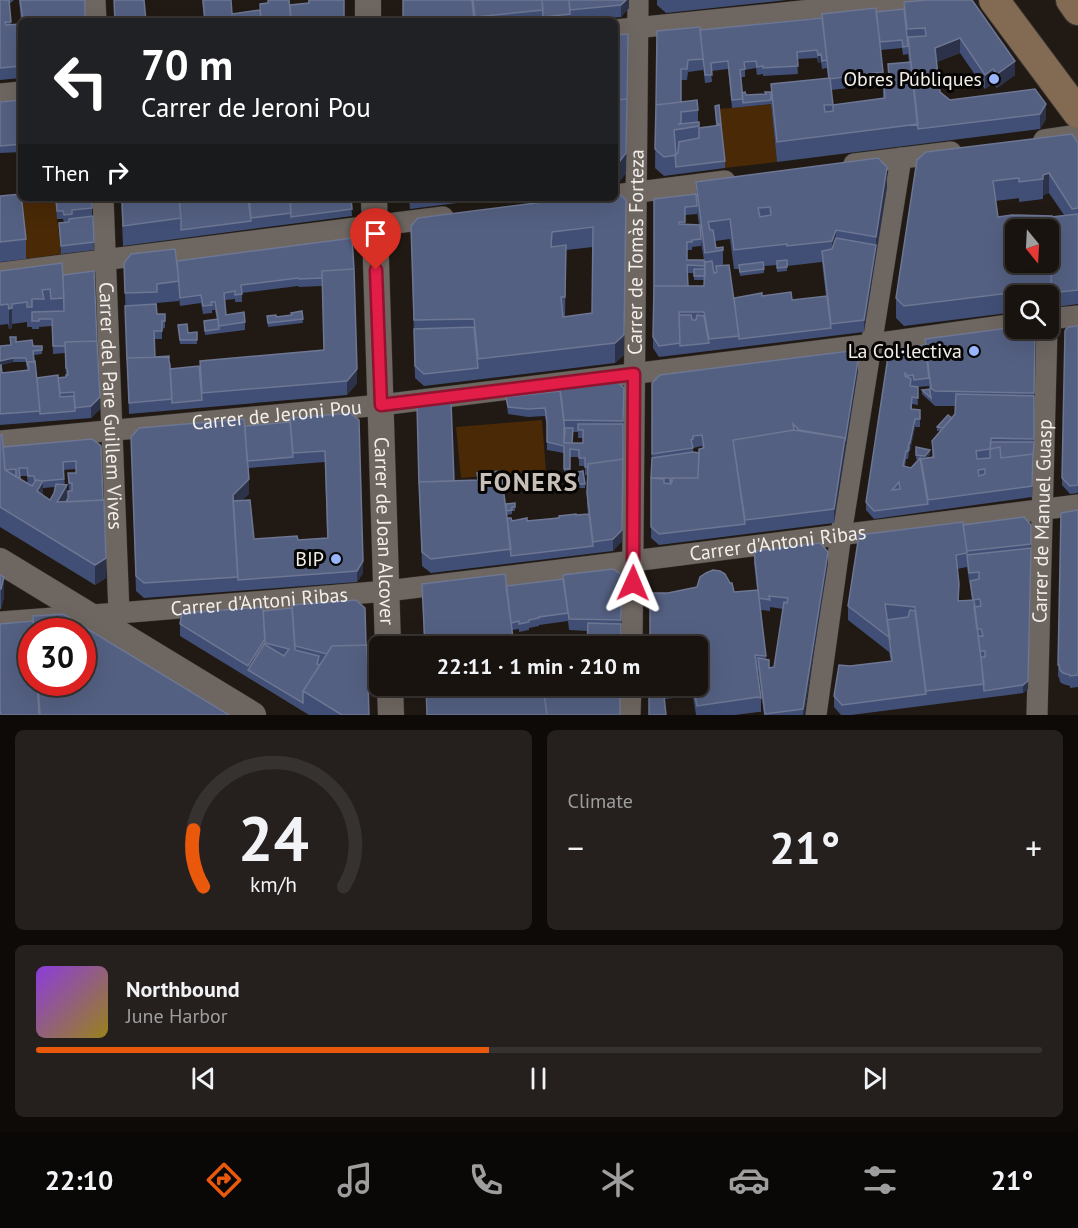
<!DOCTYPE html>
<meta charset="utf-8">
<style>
:root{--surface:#18130f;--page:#25201d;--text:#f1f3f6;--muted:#9f9e9e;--line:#36322f;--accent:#ea580c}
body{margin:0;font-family:"PT Sans",sans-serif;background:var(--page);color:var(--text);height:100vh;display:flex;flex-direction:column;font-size:22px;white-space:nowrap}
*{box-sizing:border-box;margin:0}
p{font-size:20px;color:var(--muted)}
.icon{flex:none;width:33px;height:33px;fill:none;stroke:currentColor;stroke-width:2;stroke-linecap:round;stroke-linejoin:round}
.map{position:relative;height:715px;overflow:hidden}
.panel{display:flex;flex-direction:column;gap:15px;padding:15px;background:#0d0a08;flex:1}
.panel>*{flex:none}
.hud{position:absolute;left:18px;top:18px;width:600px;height:183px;border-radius:9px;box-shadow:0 6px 24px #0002,0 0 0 2px var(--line);background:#202124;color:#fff;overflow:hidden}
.needle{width:39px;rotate:162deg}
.buttons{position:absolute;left:1005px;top:219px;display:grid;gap:12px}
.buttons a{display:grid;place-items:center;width:54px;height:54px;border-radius:9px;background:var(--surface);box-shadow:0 6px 24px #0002,0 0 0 2px var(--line);font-size:30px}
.speed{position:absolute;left:18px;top:618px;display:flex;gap:12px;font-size:30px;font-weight:700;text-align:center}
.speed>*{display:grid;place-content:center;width:78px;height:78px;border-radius:50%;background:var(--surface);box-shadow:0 6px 24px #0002,0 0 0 2px var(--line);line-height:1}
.speed .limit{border:9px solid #d22;background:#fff;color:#111}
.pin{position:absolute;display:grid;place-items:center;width:51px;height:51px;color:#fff;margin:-62px -26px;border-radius:50% 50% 50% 0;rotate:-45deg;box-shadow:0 0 6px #0007}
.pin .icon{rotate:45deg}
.me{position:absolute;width:66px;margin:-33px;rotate:1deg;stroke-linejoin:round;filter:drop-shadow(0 0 4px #0008)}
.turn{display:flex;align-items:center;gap:21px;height:126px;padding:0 24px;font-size:27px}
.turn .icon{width:78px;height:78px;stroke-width:2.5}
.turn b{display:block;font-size:42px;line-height:51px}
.then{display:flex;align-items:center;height:57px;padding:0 24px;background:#0003;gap:12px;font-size:22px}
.big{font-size:45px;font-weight:700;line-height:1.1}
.panel .tile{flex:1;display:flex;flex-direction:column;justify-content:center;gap:9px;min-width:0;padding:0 21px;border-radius:9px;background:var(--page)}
.panel .dial{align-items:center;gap:0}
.dial svg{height:156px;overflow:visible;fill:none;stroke:var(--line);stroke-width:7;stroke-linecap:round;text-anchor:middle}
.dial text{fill:var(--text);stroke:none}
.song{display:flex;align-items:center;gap:18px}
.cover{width:72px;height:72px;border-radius:9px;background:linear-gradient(135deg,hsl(270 70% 55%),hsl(50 70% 35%))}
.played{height:6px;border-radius:3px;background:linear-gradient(90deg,var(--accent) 45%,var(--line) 45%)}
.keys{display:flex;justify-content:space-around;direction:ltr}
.heat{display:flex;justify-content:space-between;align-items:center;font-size:33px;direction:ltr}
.panel .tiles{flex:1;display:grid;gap:15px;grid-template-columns:1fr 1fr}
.tile:last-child{grid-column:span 2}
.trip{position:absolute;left:369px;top:636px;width:339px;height:60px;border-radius:9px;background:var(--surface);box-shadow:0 6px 24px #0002,0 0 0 2px var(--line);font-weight:700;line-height:60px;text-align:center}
.menu{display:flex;height:96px;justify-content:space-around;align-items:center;background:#0a0806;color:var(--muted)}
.menu .icon{width:42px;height:42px}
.menu .active{color:var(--accent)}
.menu b{font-size:27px;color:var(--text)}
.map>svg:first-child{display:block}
</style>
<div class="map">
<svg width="1078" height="715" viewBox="0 0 1078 715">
<rect width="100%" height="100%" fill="#201914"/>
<path fill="#492906" d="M771,104L777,162L725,168L719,109Z
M18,182H21V198H55L61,254L26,259Z
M542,420L546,471L461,478L456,427Z"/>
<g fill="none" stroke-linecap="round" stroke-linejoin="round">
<g stroke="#383430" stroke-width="22">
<g id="minor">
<path d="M95,0L96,21"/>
<path d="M615,30L909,0"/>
<path d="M0,94L21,92"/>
<path d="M1044,140L1078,135"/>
<path d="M854,164L951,152"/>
<path d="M615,195L725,181"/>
<path id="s1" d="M103,198L119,613"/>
<path d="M0,273L443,217"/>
<path d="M1048,319L1078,316"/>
<path id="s2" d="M0,441L381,405L873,344L1016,324"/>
<path id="s3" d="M0,622L119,613L387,591L633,561L1078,505"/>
<path id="s4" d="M632,646L638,0"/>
<path d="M630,715L631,686"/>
<path d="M816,715L841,534L901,158"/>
<path id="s5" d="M1037,715L1047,328"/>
</g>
</g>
<g stroke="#383430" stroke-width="27">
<g id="tertiary">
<path d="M368,0V21"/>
<path id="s6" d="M374,198L388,646"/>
<path d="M0,561L253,715"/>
<path d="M390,686L391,715"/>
</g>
</g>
<g stroke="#383430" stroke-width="32">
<path id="secondary" d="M994,0L1078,113
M1071,0L1078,10"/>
</g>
<use href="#minor" stroke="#6e6660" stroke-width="21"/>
<use href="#tertiary" stroke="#6e6660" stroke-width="26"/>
<use href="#secondary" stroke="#836a53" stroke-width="30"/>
</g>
<path fill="#414f76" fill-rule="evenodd" d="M0,0H14L9,4L11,25L21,24V78L0,80Z
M19,0H85V21H21Z
M202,0H231L232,14L260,10V4L268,3V0H289L290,7V5L308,3V0H344V21H170V18H204Z
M629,0V8L621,17L576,21H403Z
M657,0H787L666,13L657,5Z
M904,2L1015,75L997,88L993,83L985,89L960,53L936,62L940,92L950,100L1035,89L1046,119L1040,129L777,162L771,104L732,108L728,69L711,71L712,82L705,83L703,65V70L688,72L687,80H681V102L698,110V122H699V128L716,126L715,110L719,105L725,161V168L664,176L655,168L656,105L700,30L904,9ZM902,48L903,55L908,54L909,62L888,64V79H883L881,50ZM817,58L818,63L821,62L822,69L827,68L828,78L771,84V92L766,94L746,95L742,93L740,77H745V70L756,68L757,75L763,74V76L798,74L797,59ZM883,84V98L833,105L831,90Z
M628,34L626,173L619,182L615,183V35Z
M21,100V152L0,153V102Z
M1078,143V304L1048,308V296H1016V312L904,326L896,318V298L917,160ZM1049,193L1064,215L1052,217H998L995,201L1019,198V202L1043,199V195Z
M696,182L887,187L864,332L659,357L653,348L654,199L696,194ZM697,211L699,225H685V215L697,214ZM730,239L734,269H739L740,276L764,273V266L777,265V272L787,271V266L822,262L826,296L792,300L762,296L734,298L723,266V247L716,248L715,241ZM701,242L704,260H687V250H692V247L701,246ZM687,273H694V280H705L704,286H688Z
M0,196L26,239V259L0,262Z
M55,198H92V216L72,218L93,216L94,250L61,254L59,223L64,222L63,219H57Z
M121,198H351L352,216L123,246Z
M409,198H496L410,209Z
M615,198L624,355L615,363L424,386L415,378L411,226ZM593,247L592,313L565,317L566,250Z
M352,238L357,383L347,395L129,414L124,263L177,261ZM298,286L299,287L322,286L324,350L199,366L170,369L169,356L155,357L154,339H162V329L165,328V314H157V303L179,301V298L180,306L201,303L203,314L212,313V310H215L217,320L204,321L205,335L245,330V322L226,315L225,300L235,299V302H242V293Z
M0,271L63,275L100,409L91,418L0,425V346L11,345L16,342L33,346H42V354L34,355L37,378L58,384L66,377L65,353L53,354L52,326L39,327V329H32V327H27V322L12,324V328L9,329L8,324L0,325ZM13,362H26L27,370L2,373L1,365Z
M302,311L303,323L268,327L267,316L276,317L292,315Z
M178,325L188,333L197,332V344H180Z
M1078,326V493L1070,494L1062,485L1065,331Z
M925,339L1035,349L1032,497L874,519L866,510V502L889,350L925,345ZM929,386V389L922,390V394L935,406H955V414L952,418L937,427V431H940L932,441V457L927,458L930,454L916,447V459L918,460L911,468L905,467L906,459H908L909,451H910L915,427H920V418L912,409V404L918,405L917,387Z
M858,371L834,523L659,545L651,538L652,383ZM702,446V449L699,453L693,452V448Z
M624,388L622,541L613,551L431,573L422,566L417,405L454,481L477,480V473L506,504L515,503V511H512V514L507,515V518L512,521H527L588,514L587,504V475H585V466H579V457H570V477H564V453L547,450V428L545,416L528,417L508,414L506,397ZM573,432H578V438H583V443H572Z
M350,413L363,573L357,582L144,598L136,591L131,437L290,422ZM325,462L327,538L298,540L254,539L241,501L249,494L248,468Z
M0,435L3,447L92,439L106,578L95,585L0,527ZM76,469V473H68L69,491H68V498L67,500L63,470ZM19,476H27L28,484L20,479ZM55,487L54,493L50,500L43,495V488Z
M578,472L585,484V488H579Z
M1078,510V687L1070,688V686L1063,684L1060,682L1059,677H1058L1061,513Z
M963,525H1031L1028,689L1023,693L851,715H841L834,707V696L850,666L891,661L889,652L848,620V606ZM967,567L969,581H970L972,600L959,601L957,569Z
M754,551L828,563L804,715H764L758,670L757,669L761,698V712H758L735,715H696L693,696L664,699L649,686H698L668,593L697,587L734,592L757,590L754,563ZM770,607L783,609L774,667L769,668L766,659L761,610L770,611Z
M0,575L4,597L1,609H0Z
M622,575L621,646L588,631L569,630L568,621L539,625V626L529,628V630L519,632V629L512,630L514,646H424L422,584L506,586L563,579Z
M292,605L369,715H309L180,636V624L263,611L292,608Z"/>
<path fill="#2c3249" d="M626,0H629V8L621,17V5Z
M628,34L626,173L619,182V162Z
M960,38V53L935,63V48Z
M821,54V62L818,63V55Z
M1015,61V75L997,88V74Z
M993,69V83L985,89V75Z
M1046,104V119L1040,129V114Z
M887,167V187L876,256V237Z
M1049,173V193L1043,195V175Z
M626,200L624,355L615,363V343Z
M836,230V250L832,261V241Z
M566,245V265L565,317V297Z
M876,245V256L864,332V320Z
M12,308V328L9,329V309Z
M13,358V362L0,365V361Z
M858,360V371L834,523V509Z
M357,369V383L347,395V381Z
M100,397V409L91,418V406Z
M915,419V427L910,451V443Z
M623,424L622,541L613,551V539Z
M930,450V454L925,460V456Z
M249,479V494L233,509V495Z
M43,481V501L37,491Z
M67,485V502H57Z
M1031,525L1028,689L1023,693V685L1028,681Z
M828,552V563L804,715H803V709Z
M106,558V578L95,585V565Z
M363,561V573L357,582V571Z
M4,577V597L1,609V589Z
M265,639V651L248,670V666Z"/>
<path fill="#546082" stroke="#6d7692" stroke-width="1.5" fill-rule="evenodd" d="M0,0H9L11,22H5L6,25L21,24V66L0,68Z
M20,0H85V20L75,21H23Z
M114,0H144L146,21H115Z
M203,0H231L232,14L260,10L261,21H205Z
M268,0H289L291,21H261L260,4L268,3Z
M309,0H344V21H291L290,5L309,3Z
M403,0H472L474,21H403Z
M473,0H542L543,10L475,17Z
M542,0H569L570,14L543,17Z
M569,0H626L621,5L570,10Z
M927,0H972L1015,61L997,74L993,69L985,75L960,38L935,48L940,92L950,100L1035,89L1046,104L1040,114L918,129L908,37L926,36L925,28L907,29L904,2Z
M876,8L883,72L830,79V78H829L822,14Z
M904,9L908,46L903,47L902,40L880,42L876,12Z
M170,18H205V21H171Z
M822,18L827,60L822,61L821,54L818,55L817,50L797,52L798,66L763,68V66L757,67L756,61L744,62L745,69L740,70L743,99L732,100L728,61L711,63L712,75H705L700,30Z
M700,27L703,59L688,60L687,69H681V102L656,105L657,31Z
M628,34L627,108V99L615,100V35Z
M911,62L918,124L777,142L771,84L830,78L833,105L885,98L883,79L889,78L888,64ZM824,105H833V111L825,112Z
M745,92L746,95L766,94L765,92H771V100L743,103L742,93Z
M627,99L626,153L619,162L615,163V100Z
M21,100V144L0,146V102Z
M697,100L698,110L681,112V122L679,124L699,122V126L674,130L676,155L664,157L655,149L656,105Z
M719,105L721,124H717L715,106Z
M721,125L725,161L676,167L675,154L678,153L679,142L699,138V128Z
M1072,134L1078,143V208L1072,209L1049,173L1043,175V179L1019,182V178L993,181L998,217L1012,215L1052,216L1051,288L904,306L896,298L917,160L926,152ZM1016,230H1048V262H1016Z
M878,158L887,167L876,237L836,230L832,241L787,246V244L734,250L730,219L708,222L710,230H713L716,248L723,247V250L705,253L696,182ZM770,207L771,215L760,217L758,208Z
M615,193H618L626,200L624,335L615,343L478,359L474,319L414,320L411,226L418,218L576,198H615ZM593,227L592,313L563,317L561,297H565L566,245L551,247L552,232Z
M21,194L26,239L0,242V196Z
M696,194L697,206L685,207V222H679V224L700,225L701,239L692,240V242H687V260H704L705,266L687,265L688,286H654V199Z
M56,198H92V208L72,210V214L64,215L63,211H57Z
M122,198H179L181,218L123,226Z
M179,198H248L251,221L181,230V218Z
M249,198H290L291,213L251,218Z
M290,198H351L352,209L291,217Z
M1078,214V290L1051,293L1052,217Z
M93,216L94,242L61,246L59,223L69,222V219Z
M352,238L354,269L322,271V278L299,279L298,278L241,285L242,294L235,295V291L224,293L226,315L244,312L245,322L219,326L215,302H211L212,305L203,306L201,295L180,298L177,261Z
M836,238L876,245L864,320L831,324L822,251L832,249Z
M175,249L179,281L157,284V292L125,293L124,263L131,254Z
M787,260V267L777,268V261Z
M712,261L714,273L717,272L716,266L729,265L739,336L709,339L704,312H679L680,343L659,346L653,337L654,286H704L705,262Z
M763,262L764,269L740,272L739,265Z
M62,263L64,298L51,299L50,289L42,290L44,299H32V307H27V302L12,304V308L9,309L8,304L0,305V271Z
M354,269L357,369L347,381L202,393L200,361L324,350L322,271Z
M694,269H705V276H694Z
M94,271L97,341L65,342V346H53L52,319H39V321H32V312L64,311L63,275Z
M791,292L792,300L827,296L831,328L739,339L734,298L762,293V296Z
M156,304L157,314H165V321H162V331H154L155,357L169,356V359L168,357L127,358V361L125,306Z
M302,311L303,319L268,323L267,316L276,315V317L292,315L291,313Z
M679,315H691L692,320H696L697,315L704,316L709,343L680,346Z
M218,319L219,329L205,331L204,321Z
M187,324L188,333L197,332V340H180L178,325Z
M1078,326V485L1070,486L1062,478L1065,331L1066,329L1069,327Z
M474,327L478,368L424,374L415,366L414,329Z
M1016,327V328H1029L1035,334L1034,393L935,391L931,388L925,339Z
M10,337H16V342L32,340L33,346H42V350L33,351L34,362H28V367L26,358H13L0,361V346L11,345Z
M97,341L100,397L91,406L75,408L74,392L60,393L58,378L66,377V375H68L67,368H66L65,342Z
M925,345L929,378L914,380L913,375L908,376L905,373V376L911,379L910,386L918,387V398L912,397L911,409L920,410V419H915L910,443H909L908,451H906L903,466L911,468L920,458L928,504L874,511L866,502L889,350ZM899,482L900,489L892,490L893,489Z
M850,351L858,360L845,441V438L799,430L793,424L794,430L733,440L745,524L659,534L651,527V478L664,479V483L671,484L672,478H698L699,449L704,448L702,435L693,436V439L691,440L693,448L652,454V383L660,375Z
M168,357L170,365L172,399L129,403L127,358Z
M35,361L40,411L0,414V365H1L2,373L29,370L28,362Z
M199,366L202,400L172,403L170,369Z
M58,375L60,397L74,396L75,411L40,414L37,378Z
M615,380L624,388L623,421L564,420L560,387Z
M930,389V392L931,398L922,390Z
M560,391L565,431L564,443H583V430H578V424H623V463V459L588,464V467H585V458H579V450L570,449V469H564V446L547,442V421L545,408L528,409L508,407L506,397Z
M956,394L1034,396V439L991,438L990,449L1000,447L1001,458L1033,454L1032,486L928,500L921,459L934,457L932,441L955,414ZM990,449V458L977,459L976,451ZM985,469V474L979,476L978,470Z
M451,401L454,481L419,482V485L417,405Z
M350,413L359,420L363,561L357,571L238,580L233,501L250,500L254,539L297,536L298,540L328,538L325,451L293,453L290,418Z
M948,415L952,418L943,428L937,427Z
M244,419L249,479L233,495L238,577L144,583L136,576L131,437L139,428Z
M290,422L293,457L247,461L245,426Z
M564,428H573L572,443H564Z
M794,430L845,438L834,509L745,520L733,440Z
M0,435H2L5,470L32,486L36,480L43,481L37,491L50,500L54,493L56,484L67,485L57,502L104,500L106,558L95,565L0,507Z
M92,439L101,446L103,500L66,502L69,496L68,497V491H72V483H69L68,473H76V461L63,462L64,479L42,481L36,480L35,481L34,476H28L27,468H19L20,478L16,477V469L5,470L3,447Z
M991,442H1034L1033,458V454L1001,458L1000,447L990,449Z
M916,447L930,450L925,456L916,455Z
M693,452L699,453L698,478H672V482H670V478H651L652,458Z
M623,459L622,530L613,539L593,542L587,493L588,464Z
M501,471L511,549L431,559L422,552L419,482L478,480L477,473Z
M583,471L585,484H579L578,472Z
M515,503V507H512V510L506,511V504Z
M1078,510V675L1070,676V675L1063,673L1060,670L1059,665H1058L1061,513Z
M576,514V515L589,514L593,546L511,556L507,518H511L512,521L527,518V521L559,518V516Z
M1024,517L1031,525V544L967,551L963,525Z
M963,522L967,553L956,555L959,584L958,601L974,600L984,684L926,691L915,607L885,604L890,638L848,606L859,535Z
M820,543L828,552L803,709L765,714L758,658L769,660V668L774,667L784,602L787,603L788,598L769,596L770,600L759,598L754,551Z
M1031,548L1028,681L1023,685L984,691L981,657H985V651H980L978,636H983L981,629H977L974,607L981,606L980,599L973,600L970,581L979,579V572L969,573L967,555Z
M613,569L622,575L621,620L569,619L563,575Z
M713,570L720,571L725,574L730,583H732L734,592L758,590L766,656L755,655L761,698L758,697L697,706L693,686H698V646H650V593H668L697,587L700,577L706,573Z
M505,574L514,646H425L422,584Z
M0,575L4,577L1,589H0Z
M563,579L568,613L539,617V618L529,620V622L519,624V621L511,623L506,586Z
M356,600L365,608L366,645L332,646L327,654L295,646L292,605Z
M263,607L265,639L248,666L180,624L182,613Z
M292,608L295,650L319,656L317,664L320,665L303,691V703L248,670L264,644L284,656L289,649L265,643L263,611Z
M910,610L915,611L926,694L842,705L834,696L839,665L850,666L892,661L887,620L908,617Z
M63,614L229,715H40L38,682H82V632H34L33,616Z
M33,621L34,632H32V682H37L39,715H1L0,710V624Z
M588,623L621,624V646H587Z
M367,645L369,715H342L303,691L332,646Z
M426,686H543L547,715H427Z
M543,686H620V715H547Z
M649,686H663L666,715H649Z"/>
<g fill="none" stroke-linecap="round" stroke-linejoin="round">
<g stroke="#92132f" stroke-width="15">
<path id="route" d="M376,270L381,405L634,374L633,583"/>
</g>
<use href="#route" stroke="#e11d48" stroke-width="10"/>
</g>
<g fill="#99b5fd" stroke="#070504" stroke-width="2">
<circle cx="994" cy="79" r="6"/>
<circle cx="974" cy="351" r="6"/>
<circle cx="336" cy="559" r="6"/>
</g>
<g text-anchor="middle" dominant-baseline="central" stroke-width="6" stroke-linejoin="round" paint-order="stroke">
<g font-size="20" fill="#f2eeea" stroke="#070504" text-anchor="end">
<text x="982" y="79">Obres Públiques</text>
<text x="962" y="351">La Col·lectiva</text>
<text x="324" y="559">BIP</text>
</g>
<g font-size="20" fill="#f2eeea" stroke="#070504">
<text stroke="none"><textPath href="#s4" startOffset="394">Carrer de Tomàs Forteza</textPath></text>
<text stroke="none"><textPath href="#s1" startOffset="208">Carrer del Pare Guillem Vives</textPath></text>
<text stroke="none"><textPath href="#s2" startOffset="278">Carrer de Jeroni Pou</textPath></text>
<text stroke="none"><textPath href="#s5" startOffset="194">Carrer de Manuel Guasp</textPath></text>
<text stroke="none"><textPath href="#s6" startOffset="333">Carrer de Joan Alcover</textPath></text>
<text stroke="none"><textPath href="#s3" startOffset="782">Carrer d'Antoni Ribas</textPath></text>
<text stroke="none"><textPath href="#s3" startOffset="260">Carrer d'Antoni Ribas</textPath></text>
</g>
<g font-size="26" font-weight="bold" letter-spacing="1.5" fill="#c7bfb8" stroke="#070504">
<text x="529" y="481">FONERS</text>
</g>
</g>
</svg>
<div class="buttons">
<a><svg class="needle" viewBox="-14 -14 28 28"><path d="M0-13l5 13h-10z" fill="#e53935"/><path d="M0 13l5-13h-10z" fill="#9f9e9e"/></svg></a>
<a><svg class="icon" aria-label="search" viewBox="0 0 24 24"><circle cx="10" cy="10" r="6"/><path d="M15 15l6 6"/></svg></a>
</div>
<div class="speed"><div class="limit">30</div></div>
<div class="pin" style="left:376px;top:270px;background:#d93025"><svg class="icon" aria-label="arrive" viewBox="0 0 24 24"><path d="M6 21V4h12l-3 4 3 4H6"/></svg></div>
<svg class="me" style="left:633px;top:583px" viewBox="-20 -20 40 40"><path d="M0-17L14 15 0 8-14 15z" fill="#e11d48" stroke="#fff" stroke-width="4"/></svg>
<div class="trip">22:11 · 1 min · 210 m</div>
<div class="hud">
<div class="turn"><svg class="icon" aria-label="left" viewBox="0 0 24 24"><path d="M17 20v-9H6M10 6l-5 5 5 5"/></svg><div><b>70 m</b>Carrer de Jeroni Pou</div></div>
<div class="then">Then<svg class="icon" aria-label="right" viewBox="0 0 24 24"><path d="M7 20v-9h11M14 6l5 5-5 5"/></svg></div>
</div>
</div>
<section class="panel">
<div class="tiles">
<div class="tile dial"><svg viewBox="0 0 100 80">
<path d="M14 69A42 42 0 1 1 86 69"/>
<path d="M14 69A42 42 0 0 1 9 40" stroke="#ea580c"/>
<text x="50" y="56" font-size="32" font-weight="700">24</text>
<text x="50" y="72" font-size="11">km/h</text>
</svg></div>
<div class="tile"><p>Climate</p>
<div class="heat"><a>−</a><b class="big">21°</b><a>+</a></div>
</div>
<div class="tile">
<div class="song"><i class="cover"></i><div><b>Northbound</b><p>June Harbor</p></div></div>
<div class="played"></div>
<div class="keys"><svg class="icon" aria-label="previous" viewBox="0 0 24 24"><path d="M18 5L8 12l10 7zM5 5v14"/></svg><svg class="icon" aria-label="pause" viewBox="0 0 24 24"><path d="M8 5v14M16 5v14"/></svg><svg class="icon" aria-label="next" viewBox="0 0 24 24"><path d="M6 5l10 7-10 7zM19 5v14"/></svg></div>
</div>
</div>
</section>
<nav class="menu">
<b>22:10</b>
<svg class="icon active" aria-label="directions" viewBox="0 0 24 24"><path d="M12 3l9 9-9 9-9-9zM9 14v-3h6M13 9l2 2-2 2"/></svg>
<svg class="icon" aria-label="music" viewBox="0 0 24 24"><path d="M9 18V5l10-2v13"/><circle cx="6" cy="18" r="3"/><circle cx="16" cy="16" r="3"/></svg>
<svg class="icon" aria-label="phone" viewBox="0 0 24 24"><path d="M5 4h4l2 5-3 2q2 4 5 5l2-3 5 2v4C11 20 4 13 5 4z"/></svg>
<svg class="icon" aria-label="climate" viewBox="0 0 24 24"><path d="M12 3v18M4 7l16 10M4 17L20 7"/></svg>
<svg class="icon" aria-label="car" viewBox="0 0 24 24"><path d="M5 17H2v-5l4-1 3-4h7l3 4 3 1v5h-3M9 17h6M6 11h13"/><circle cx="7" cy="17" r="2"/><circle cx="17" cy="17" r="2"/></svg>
<svg class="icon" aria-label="filters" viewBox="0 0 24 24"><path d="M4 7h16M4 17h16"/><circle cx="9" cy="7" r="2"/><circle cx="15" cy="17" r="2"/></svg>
<b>21°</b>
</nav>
